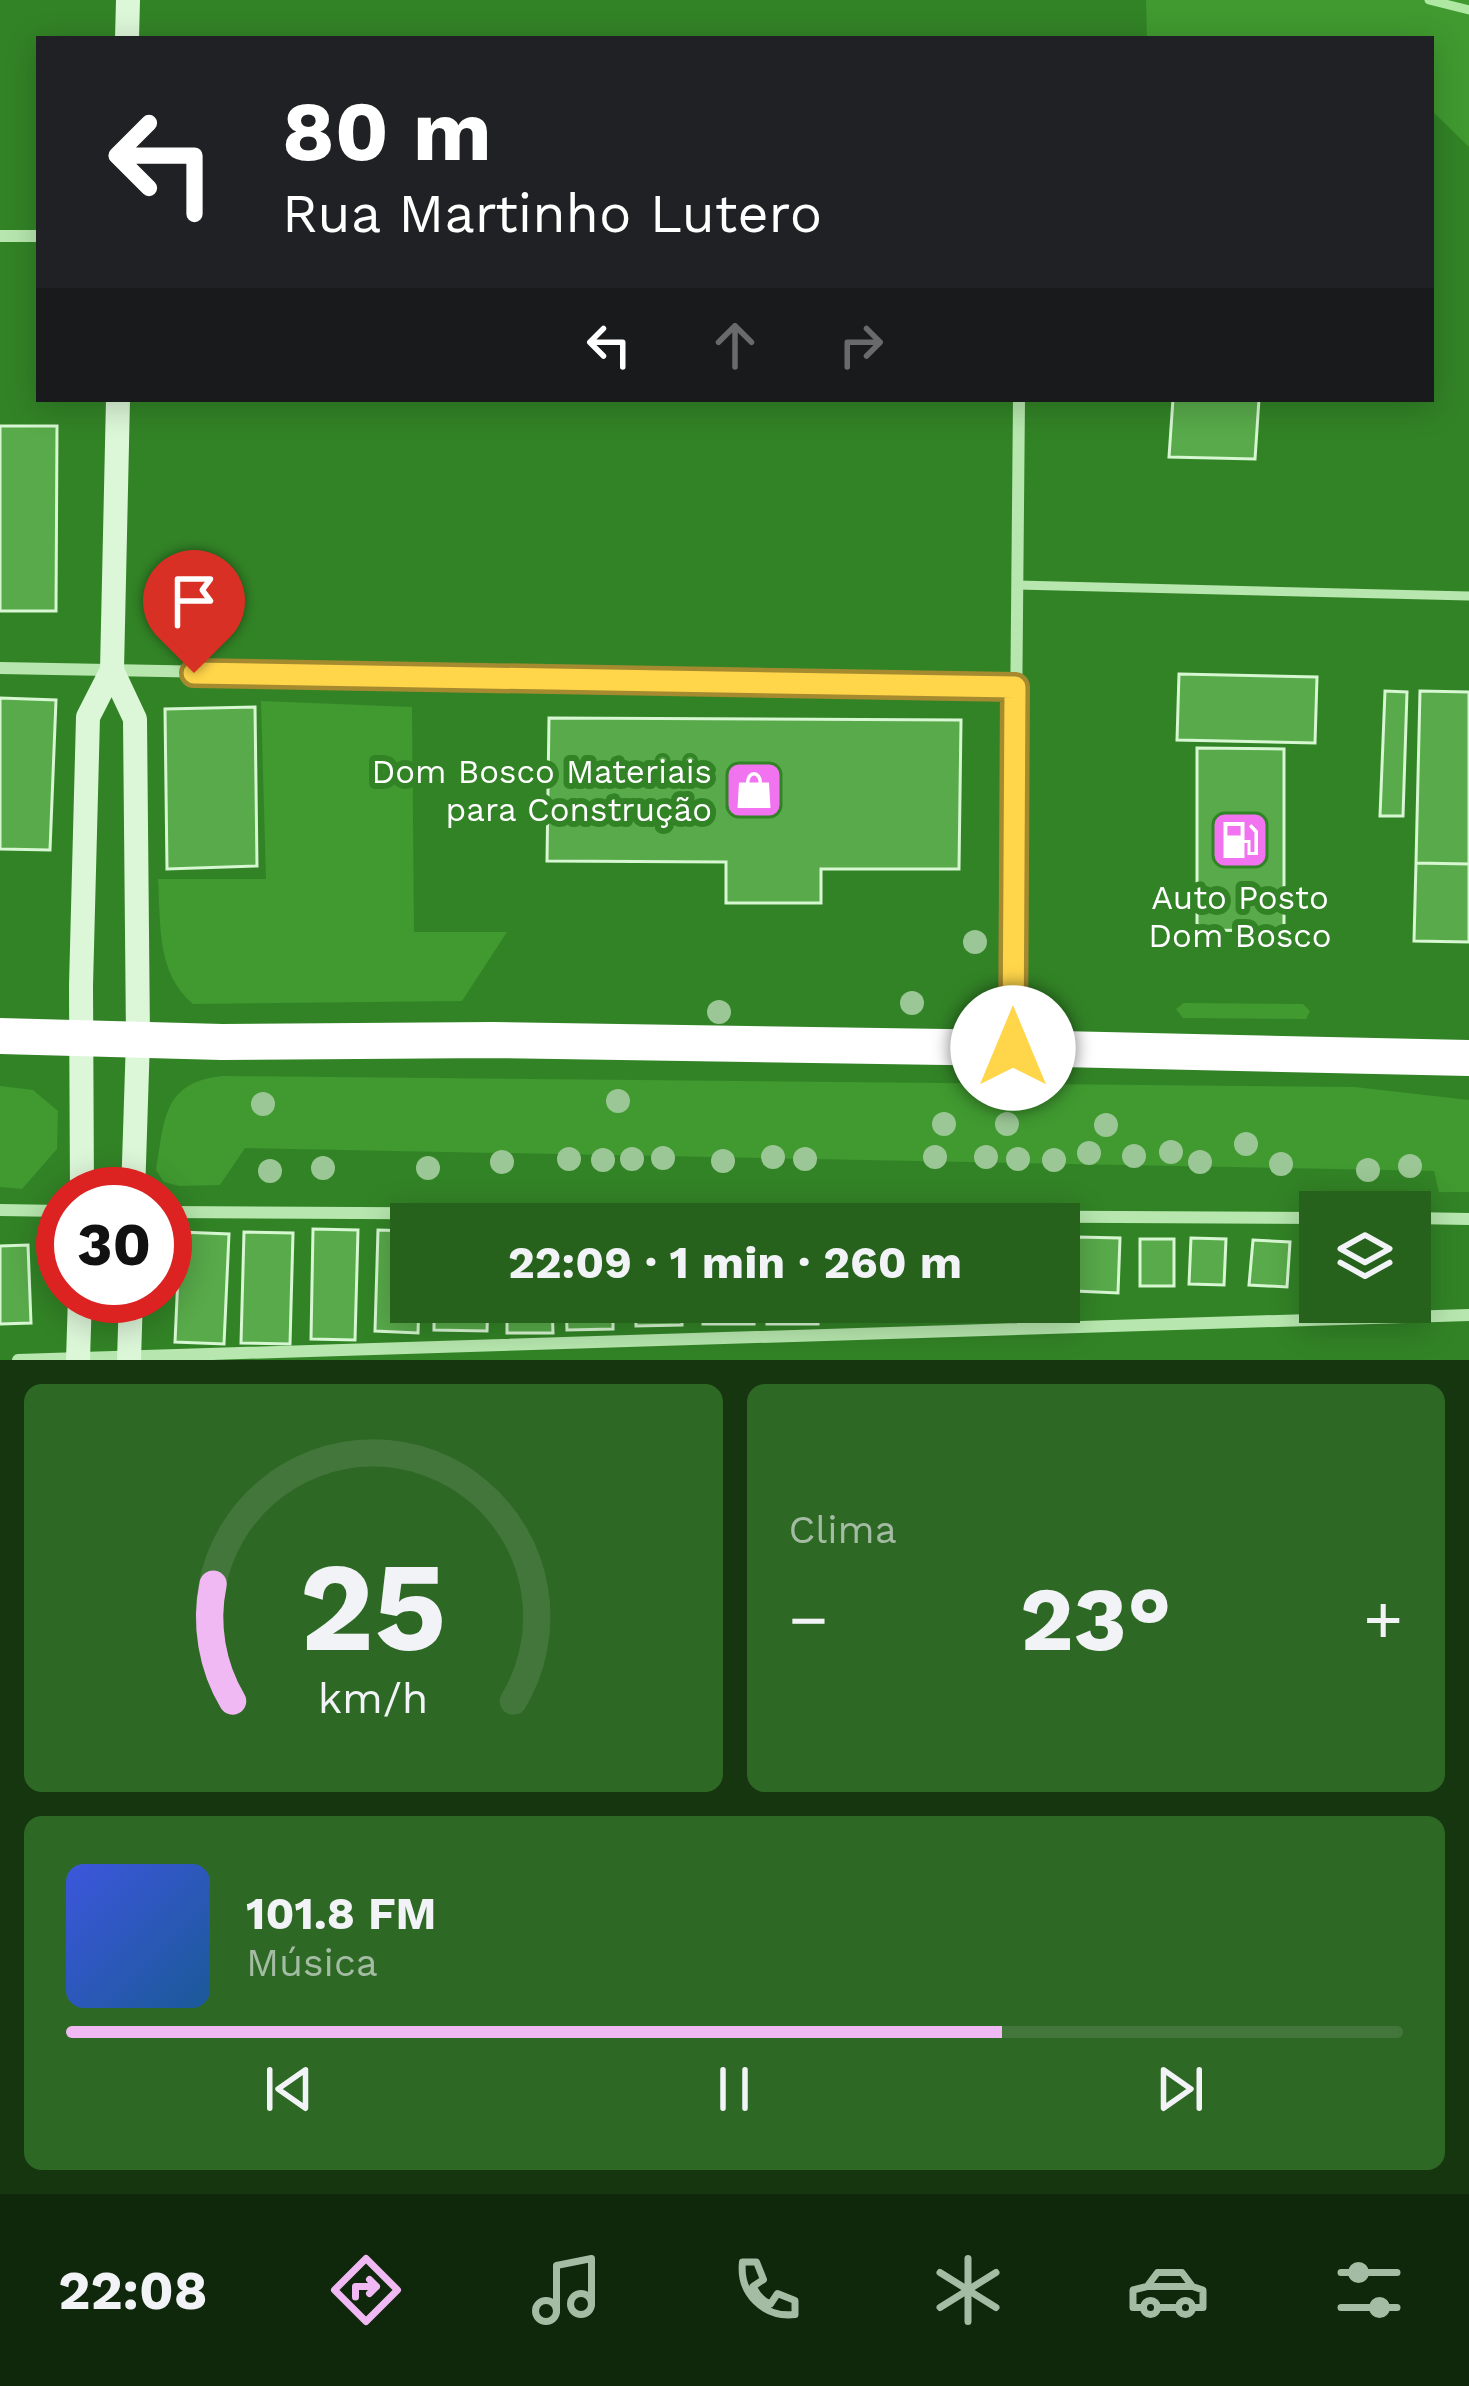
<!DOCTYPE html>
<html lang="pt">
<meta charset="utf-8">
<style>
:root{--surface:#26621c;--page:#2e6825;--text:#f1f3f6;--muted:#a4bca3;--line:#42763b;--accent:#f1b9f3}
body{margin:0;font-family:"Work Sans",sans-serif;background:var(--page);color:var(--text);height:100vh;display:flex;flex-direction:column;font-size:45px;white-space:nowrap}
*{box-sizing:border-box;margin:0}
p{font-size:39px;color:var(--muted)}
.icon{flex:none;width:66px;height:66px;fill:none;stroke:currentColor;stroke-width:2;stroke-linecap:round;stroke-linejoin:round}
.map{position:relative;height:1360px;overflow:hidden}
.sheet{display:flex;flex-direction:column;gap:24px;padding:24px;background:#15360f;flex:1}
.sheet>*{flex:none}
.guide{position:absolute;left:36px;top:36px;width:1398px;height:366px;border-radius:0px;box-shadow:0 6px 30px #0003;background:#202124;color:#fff;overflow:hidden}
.tools{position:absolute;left:1299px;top:1191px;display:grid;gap:24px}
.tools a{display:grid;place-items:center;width:132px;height:132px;border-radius:0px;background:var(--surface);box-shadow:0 6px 30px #0003;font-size:60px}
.speed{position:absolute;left:36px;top:1167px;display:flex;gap:24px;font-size:60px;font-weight:700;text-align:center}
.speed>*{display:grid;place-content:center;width:156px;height:156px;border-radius:50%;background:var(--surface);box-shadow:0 6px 30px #0003;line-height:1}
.speed .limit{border:18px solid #d22;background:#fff;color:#111}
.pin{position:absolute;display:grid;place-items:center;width:102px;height:102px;color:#fff;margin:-123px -51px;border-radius:50% 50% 50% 0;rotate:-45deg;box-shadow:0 0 12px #0007}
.pin .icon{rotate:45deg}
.me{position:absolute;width:132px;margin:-66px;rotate:0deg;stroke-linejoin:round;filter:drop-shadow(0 0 9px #0008)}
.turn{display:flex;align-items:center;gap:42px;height:252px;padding:0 48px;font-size:54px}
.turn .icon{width:156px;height:156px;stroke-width:2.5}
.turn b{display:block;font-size:84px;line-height:102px}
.lanes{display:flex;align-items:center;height:114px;padding:0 48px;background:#0003;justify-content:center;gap:60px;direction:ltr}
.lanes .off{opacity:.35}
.big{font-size:90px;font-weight:700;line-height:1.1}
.sheet .tile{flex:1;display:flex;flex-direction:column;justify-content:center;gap:18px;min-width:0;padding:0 42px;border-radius:18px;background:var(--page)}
.sheet .dial{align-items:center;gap:0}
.dial svg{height:312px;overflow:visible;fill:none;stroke:var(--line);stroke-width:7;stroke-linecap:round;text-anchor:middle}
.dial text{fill:var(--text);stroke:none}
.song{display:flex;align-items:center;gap:36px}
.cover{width:144px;height:144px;border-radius:18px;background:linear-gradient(135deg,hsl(230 70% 55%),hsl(210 70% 35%))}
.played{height:12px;border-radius:6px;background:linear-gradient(90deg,var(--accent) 70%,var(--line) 70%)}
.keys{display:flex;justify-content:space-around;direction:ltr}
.heat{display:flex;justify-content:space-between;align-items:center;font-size:66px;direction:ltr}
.sheet .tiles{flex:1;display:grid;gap:24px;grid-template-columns:1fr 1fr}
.tile:last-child{grid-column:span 2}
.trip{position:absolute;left:390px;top:1203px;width:690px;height:120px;border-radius:0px;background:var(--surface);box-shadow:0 6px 30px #0003;font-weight:700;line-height:120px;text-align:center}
.tab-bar{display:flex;height:192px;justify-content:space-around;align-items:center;background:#0f270b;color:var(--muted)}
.tab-bar .icon{width:84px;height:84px}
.tab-bar .on{color:var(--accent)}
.tab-bar b{font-size:54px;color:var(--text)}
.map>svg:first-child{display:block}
</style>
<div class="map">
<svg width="1469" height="1360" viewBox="0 0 1469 1360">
<rect width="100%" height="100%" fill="#328326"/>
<path fill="#409a30" d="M1146,0H1469V147L1431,110V39H1147Z
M261,701L412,707L414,932H507L462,1001L193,1004C156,973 161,924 158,879H266Z
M1184,1003L1303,1004L1310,1011L1306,1019L1183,1018L1176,1009Z
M223,1076L1355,1087L1469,1100V1192H1439L1434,1171L245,1148L220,1185L179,1186L164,1182L156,1170C165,1120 162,1082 223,1076Z
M0,1086L33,1090L58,1111L57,1149L22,1189L0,1187Z"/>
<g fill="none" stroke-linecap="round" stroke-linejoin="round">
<path stroke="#aee8a3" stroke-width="9" d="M1429,0L1469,10"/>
</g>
<path fill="#58aa4a" stroke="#d7f6d2" stroke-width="3" d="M1173,399H1259L1255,459L1169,457Z
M0,426H57L56,611H0Z
M1179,674L1317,677L1315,743L1177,740Z
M1385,691L1407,692L1403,816H1380Z
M1420,691L1469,692V864L1416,863Z
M0,698L56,700L50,850L0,849Z
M255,707L257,866L167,869L165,709Z
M549,718L961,720L959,869H821V903H726V862L547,861Z
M1197,748L1284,749V931L1197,930Z
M1416,863L1469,864V942L1414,941Z
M313,1229L358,1230L355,1340L311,1339Z
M378,1230L411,1231V1302H419L418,1333L375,1331Z
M180,1232L229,1234L224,1344L175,1342Z
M244,1232L293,1233L290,1344L241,1343Z
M1077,1237L1120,1238L1118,1293L1075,1291Z
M1191,1238L1226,1239L1224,1285L1189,1284Z
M1140,1239H1174V1286H1140Z
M1253,1240L1290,1242L1287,1287L1249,1285Z
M28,1245L31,1323L0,1324V1246Z
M434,1302H488L487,1331L434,1330Z
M507,1302H552L553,1333H507Z
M566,1302H613V1329L567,1330Z
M635,1302H682V1325L636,1326Z
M703,1302H835V1307H818V1324H767V1307H754V1324H703Z"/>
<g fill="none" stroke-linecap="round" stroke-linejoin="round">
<path stroke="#b7e7ae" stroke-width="9" d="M1017,585L1469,596"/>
<path stroke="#b7e7ae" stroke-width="12" d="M0,236H39
M0,668L1015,687
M1013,1046L1019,399
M0,1210L63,1211
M165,1212L1320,1218
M1410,1218L1469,1219
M18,1360L1469,1315"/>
<path stroke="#dcf6d8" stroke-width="24" d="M127,39L128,0
M112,670L135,719L138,1039L133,1194
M82,1194L81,986L88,717L112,670L118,399
M78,1360L80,1296
M129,1360L131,1296"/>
<path stroke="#fff" stroke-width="36" d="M0,1036L222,1042L493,1040L1013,1048L1469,1058"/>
</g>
<g fill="#9bc695">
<circle cx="975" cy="942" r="12"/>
<circle cx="912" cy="1003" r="12"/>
<circle cx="719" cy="1012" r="12"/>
<circle cx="618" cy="1101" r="12"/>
<circle cx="263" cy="1104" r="12"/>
<circle cx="944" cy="1124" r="12"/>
<circle cx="1007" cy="1124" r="12"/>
<circle cx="1106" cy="1125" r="12"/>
<circle cx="1246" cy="1144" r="12"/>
<circle cx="1171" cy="1152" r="12"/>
<circle cx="1089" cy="1153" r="12"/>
<circle cx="1134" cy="1156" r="12"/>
<circle cx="773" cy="1157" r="12"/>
<circle cx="935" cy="1157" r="12"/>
<circle cx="986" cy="1157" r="12"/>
<circle cx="663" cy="1158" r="12"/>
<circle cx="569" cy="1159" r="12"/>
<circle cx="632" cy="1159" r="12"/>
<circle cx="805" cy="1159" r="12"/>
<circle cx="1018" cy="1159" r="12"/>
<circle cx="603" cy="1160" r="12"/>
<circle cx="1054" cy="1160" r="12"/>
<circle cx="723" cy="1161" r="12"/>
<circle cx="502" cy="1162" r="12"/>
<circle cx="1200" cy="1162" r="12"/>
<circle cx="1281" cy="1164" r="12"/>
<circle cx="1410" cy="1166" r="12"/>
<circle cx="323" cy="1168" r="12"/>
<circle cx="428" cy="1168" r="12"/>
<circle cx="1368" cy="1170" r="12"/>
<circle cx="270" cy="1171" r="12"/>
</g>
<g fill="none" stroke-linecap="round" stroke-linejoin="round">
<g stroke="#a68a30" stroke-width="30">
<path id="route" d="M194,673L1015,687L1013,1048"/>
</g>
<use href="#route" stroke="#ffd54a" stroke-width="21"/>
</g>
<defs>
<g id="shop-square" transform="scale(3)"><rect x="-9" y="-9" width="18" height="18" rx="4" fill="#f173ef" stroke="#328326"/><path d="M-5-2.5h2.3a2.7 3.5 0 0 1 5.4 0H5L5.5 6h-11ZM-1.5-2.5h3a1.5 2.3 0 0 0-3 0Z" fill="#fff"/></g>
<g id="fuel-square" transform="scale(3)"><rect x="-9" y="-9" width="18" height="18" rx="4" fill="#f173ef" stroke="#328326"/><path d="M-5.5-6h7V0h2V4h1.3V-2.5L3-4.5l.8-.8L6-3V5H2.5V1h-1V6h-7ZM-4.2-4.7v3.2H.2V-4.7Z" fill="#fff"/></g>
</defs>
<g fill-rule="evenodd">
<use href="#shop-square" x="754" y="790"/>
<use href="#fuel-square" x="1240" y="840"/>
</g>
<g text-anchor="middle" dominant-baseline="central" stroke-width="12" stroke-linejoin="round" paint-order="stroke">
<g font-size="33" fill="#fff" stroke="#328326" text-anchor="end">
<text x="712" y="771">Dom Bosco Materiais<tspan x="712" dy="38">para Construção</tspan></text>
<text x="1240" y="897" text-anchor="middle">Auto Posto<tspan x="1240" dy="38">Dom Bosco</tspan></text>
</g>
</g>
</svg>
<div class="tools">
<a><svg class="icon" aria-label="layers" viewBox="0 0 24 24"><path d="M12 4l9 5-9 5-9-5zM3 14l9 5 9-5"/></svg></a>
</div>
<div class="speed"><div class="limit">30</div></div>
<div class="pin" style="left:194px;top:673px;background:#d93025"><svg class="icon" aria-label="arrive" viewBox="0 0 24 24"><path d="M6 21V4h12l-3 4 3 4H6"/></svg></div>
<svg class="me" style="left:1013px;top:1048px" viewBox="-20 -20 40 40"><circle r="19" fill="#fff"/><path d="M0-13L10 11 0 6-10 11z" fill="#ffd54a"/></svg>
<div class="trip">22:09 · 1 min · 260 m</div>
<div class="guide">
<div class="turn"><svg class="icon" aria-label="left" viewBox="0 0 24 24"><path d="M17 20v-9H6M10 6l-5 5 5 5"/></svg><div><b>80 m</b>Rua Martinho Lutero</div></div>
<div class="lanes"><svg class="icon" aria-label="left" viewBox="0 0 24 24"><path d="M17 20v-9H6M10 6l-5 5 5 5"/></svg><svg class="icon off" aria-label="ahead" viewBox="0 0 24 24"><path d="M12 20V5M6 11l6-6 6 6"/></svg><svg class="icon off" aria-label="right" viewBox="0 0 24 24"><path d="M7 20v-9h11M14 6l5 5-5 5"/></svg></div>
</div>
</div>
<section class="sheet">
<div class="tiles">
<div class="tile dial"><svg viewBox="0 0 100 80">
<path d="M14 69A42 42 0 1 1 86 69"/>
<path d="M14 69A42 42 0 0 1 9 39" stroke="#f1b9f3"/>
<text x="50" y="56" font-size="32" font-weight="700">25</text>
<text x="50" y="72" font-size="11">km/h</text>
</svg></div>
<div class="tile"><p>Clima</p>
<div class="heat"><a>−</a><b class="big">23°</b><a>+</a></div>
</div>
<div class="tile">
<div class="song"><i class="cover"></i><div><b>101.8 FM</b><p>Música</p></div></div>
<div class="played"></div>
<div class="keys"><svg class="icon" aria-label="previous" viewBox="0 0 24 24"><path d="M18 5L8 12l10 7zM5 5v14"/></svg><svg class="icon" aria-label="pause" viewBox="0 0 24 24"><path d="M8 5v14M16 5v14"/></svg><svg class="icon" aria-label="next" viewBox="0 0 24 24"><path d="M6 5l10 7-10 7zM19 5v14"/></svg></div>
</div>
</div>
</section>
<nav class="tab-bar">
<b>22:08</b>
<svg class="icon on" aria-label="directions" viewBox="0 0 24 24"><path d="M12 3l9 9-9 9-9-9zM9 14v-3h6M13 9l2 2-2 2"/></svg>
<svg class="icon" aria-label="music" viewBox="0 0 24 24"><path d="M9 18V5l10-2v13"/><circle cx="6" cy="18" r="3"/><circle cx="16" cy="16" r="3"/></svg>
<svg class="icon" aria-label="phone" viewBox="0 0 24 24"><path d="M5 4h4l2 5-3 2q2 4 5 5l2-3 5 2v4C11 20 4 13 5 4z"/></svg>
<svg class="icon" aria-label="climate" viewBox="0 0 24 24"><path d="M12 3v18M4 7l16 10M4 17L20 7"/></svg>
<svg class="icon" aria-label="car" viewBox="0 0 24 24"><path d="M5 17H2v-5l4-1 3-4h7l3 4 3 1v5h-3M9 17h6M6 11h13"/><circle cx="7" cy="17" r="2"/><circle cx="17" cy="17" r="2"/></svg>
<svg class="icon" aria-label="filters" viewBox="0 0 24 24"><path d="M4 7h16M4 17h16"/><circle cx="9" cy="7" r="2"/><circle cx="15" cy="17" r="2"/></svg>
</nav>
